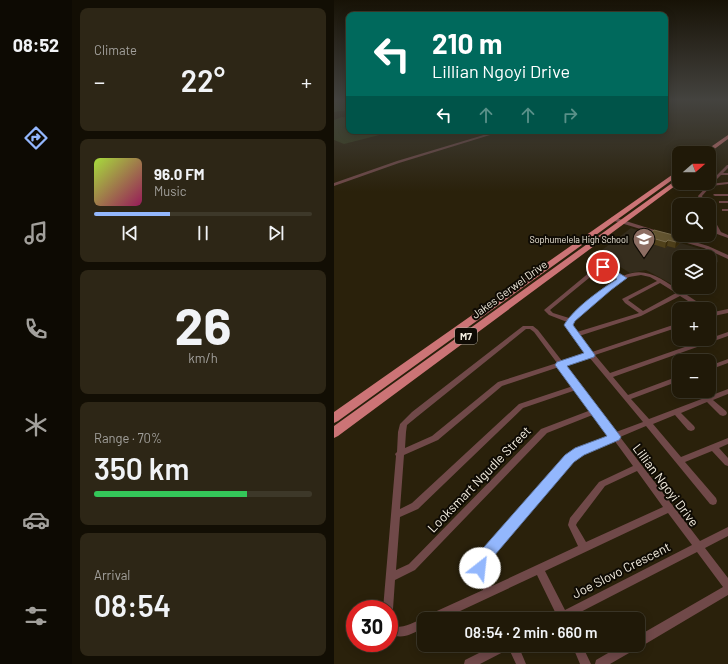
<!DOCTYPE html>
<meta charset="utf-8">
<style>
:root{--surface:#201908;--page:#2d2616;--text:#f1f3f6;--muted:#a2a09c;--line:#3d3829;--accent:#93b7fd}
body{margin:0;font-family:Barlow,sans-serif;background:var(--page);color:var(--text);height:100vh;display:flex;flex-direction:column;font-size:15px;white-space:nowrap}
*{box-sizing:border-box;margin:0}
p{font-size:13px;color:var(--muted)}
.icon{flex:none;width:22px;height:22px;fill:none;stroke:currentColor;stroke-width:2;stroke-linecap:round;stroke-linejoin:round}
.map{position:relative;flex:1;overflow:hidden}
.drawer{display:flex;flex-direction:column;gap:8px;padding:8px;background:#120e04;width:262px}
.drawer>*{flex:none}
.guide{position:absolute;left:12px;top:12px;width:322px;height:122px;border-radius:8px;box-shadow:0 2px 10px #0003,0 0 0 1px var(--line);background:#00695c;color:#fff;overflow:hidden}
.needle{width:26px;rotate:70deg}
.fabs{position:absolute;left:338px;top:146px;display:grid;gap:8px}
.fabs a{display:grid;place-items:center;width:44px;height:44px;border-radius:8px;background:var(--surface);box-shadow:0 2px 10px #0003,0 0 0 1px var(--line);font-size:20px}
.speed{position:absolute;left:12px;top:600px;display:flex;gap:8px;font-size:20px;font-weight:700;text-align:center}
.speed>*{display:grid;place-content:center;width:52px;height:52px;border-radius:50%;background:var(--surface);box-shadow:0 2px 10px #0003,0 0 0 1px var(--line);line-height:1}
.speed .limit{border:6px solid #d22;background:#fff;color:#111}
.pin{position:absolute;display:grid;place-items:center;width:34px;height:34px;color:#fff;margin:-17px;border:2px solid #fff;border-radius:50%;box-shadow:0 1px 4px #0007}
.me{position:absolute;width:44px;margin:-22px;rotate:29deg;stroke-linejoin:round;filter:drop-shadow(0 0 3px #0008)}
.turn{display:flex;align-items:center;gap:14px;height:84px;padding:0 20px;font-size:18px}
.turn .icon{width:52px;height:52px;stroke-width:2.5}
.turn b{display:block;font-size:28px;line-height:34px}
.lanes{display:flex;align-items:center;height:38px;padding:0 20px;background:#0003;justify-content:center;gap:20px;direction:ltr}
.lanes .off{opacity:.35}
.big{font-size:30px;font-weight:600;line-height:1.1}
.drawer .tile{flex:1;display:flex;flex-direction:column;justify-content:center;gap:6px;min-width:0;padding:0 14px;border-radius:8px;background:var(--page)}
.drawer .dial{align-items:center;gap:0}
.dial b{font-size:52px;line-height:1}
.song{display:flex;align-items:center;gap:12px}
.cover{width:48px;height:48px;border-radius:6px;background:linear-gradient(135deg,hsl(80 70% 55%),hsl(330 70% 35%))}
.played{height:4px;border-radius:2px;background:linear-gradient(90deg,var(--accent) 35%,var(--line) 35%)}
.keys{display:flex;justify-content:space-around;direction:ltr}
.heat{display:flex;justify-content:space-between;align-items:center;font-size:22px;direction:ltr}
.charge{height:6px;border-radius:3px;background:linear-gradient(90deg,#34c759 70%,var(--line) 0)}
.trip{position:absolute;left:83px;top:612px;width:228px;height:40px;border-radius:8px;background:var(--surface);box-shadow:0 2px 10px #0003,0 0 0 1px var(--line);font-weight:600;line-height:40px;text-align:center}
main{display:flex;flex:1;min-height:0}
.dock{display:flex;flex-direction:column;width:72px;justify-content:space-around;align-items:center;background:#0d0a03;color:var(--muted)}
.dock .icon{width:28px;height:28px}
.dock .current{color:var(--accent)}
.dock b{font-size:18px;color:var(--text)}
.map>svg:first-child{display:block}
</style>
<main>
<nav class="dock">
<b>08:52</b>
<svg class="icon current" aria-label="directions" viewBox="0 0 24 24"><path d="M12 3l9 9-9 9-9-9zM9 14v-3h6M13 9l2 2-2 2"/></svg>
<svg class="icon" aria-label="music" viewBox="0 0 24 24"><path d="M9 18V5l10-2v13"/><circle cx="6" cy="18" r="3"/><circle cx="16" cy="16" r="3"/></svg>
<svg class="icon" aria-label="phone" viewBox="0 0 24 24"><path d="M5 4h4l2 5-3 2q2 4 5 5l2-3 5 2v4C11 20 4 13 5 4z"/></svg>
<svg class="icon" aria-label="climate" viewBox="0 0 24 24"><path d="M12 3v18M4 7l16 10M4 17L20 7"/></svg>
<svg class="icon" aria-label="car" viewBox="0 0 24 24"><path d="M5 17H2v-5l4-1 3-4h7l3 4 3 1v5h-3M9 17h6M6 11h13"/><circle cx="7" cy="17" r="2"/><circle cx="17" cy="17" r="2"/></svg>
<svg class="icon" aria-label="filters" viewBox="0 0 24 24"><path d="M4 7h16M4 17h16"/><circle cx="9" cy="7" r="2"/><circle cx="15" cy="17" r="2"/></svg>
</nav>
<section class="drawer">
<div class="tile"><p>Climate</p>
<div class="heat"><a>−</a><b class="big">22°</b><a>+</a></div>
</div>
<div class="tile">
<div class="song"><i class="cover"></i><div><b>96.0 FM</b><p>Music</p></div></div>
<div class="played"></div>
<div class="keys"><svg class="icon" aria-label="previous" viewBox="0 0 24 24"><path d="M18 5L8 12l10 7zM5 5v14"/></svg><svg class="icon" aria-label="pause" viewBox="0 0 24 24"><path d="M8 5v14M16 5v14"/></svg><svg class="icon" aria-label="next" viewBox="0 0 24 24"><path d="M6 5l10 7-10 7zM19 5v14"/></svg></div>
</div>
<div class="tile dial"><b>26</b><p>km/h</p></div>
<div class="tile"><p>Range · 70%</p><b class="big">350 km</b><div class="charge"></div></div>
<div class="tile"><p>Arrival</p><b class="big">08:54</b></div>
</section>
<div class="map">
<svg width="394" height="664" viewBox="0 0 394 664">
<rect width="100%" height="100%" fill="#2a210b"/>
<path fill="#342c1c" d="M297,228L373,251L383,255L384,262L375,267V257H345V286L343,287L312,270L296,273L264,253Z"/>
<path fill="#353d1a" d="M0,99H15V110L0,112Z
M8,117L15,118V131H61L10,144L0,140V120Z"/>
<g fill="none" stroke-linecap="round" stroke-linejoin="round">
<path fill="#704949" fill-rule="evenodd" d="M393,165H394V168L389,173H394V175H387L383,179H381V177Z
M394,182V184L377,186L368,196L372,205H368L367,203C363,203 360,205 356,205L361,201L366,200L364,196L375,184Z
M380,194H394V196H381L379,195Z
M385,201H394V203H385Z
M388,209H394V211H388Z
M375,213L377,214L387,232L394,235V238L383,234L375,218Z
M271,265L289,276C312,265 328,280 347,291L349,292L350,293L374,309H367L346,296L307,316L245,336L258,352L345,323V327L261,355L276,373L394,332V336L279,377L294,395L345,376V381L297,399L315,419L394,389V394L379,400L392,411L393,413L392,415L389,416L386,415L373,402L347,413L360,426L361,428L360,430L357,431L354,430L341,415L319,424L347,457L394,438V444L385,448L394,458V466L391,465L378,451L351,462L382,498L383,501L382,504L379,505L376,504L312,426L286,437L366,541L394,527V536L371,548L394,578V595L308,646L304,647H303L302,649L276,664H261L262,660L288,645H304V636L389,587L363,552L235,618V619H218L219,615L222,614L203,575L109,619H93L94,615L149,590L141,568L144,557L233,456L243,449L276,436L261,414L213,433L81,570L61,580L59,609L58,613L55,614V609H49L62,456L61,454L63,452L64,432L66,424L78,412L189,326H199L204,330L228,361L252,353L231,325L233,322L215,315L210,310L262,267ZM266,269H270L286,278L235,318L219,313L216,310ZM307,275L316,277L323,281L288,299L291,303L305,313L243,332L237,325L240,320L285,283L295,277ZM326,283L342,293L309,311L294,300ZM192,329H196L200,332L223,363L164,382L98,436L71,448L72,432L73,425L84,416ZM255,357L309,422L282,432L231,365ZM225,367L239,386L185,404L78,503L66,509L70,455L104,440L168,386ZM242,390L257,410L207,429L75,564L62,570L66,517L84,509L189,408ZM280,440L299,466L265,482L236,518L234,525L244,546L158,586L151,568V562L239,460L249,453ZM303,471L329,507L252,542L242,525L243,523L271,486ZM334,513L358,545L231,610L211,571Z
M394,309V313L375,317V313Z
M394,359V363L375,370V366Z
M90,618L93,619H90V628C77,634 69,640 55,634V622L59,623L62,627C72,627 81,622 90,618Z
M161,645H184L192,664H182L175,649L146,664H130L131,660Z
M238,645H248L257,664H246Z"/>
<path fill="#704949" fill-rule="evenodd" d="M163,131H169L65,163L0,186V183L63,161Z
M279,217L330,233L331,234L330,235H326L277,220V218Z
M338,235L374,246L394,255V259L370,248L336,238V236Z"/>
<path fill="#cc7476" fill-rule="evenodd" d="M394,135V139L375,153H368Z
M345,170V175L4,421L0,423V412Z
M345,178V183L4,436L0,438V426Z"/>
</g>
<path fill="#50411b" d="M317,233L346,243L341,248L333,246L331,248L318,244V240L316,239Z"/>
<path fill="#3a2c0c" d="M347,237L346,243L341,248L342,242Z
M334,240L333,246L331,248L332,242Z"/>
<path fill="#625430" stroke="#796c4c" d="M320,230L347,237L342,242L334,240L332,242L318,238L321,234L317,233Z"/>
<linearGradient id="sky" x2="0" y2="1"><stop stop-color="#171206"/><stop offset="0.52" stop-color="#44433f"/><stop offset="1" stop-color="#44433f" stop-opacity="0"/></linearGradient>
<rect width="394" height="192" fill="url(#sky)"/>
<path fill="#93b7fd" stroke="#6077a4" d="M266,265H272L293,278L277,290L241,321L239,325L261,355L260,357L233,366L287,437L285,440L250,455L240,462L154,563L151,573L146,575L141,573L139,568L143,555L231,455L241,448L273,436L221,365L223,362L250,353L230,325C240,308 266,290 283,279L266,269Z"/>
<defs>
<g id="school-pin" transform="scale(1.15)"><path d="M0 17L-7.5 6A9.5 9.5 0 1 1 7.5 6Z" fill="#8d6e63" stroke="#0f0b04"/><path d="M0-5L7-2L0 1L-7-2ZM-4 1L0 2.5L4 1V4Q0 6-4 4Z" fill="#fff"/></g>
</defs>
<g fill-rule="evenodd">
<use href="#school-pin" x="310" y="239"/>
</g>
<g text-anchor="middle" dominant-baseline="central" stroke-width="4" stroke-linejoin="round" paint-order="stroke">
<g font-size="9" fill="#f4eee0" stroke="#0f0b04" text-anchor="end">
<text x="294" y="239">Sophumelela High School</text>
</g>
<rect fill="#0f0b04" stroke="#afaa9e" stroke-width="1" x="121" y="328" width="22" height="16" rx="3"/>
<g font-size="10" font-weight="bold" fill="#f4eee0">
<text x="132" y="336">M7</text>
</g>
<g font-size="11" fill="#f4eee0" stroke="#0f0b04">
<text transform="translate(175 289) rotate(-36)">Jakes Gerwel Drive</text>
</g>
<g font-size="13" fill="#f4eee0" stroke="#0f0b04">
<text transform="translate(145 479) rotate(-46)">Looksmart Ngudle Street</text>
<text transform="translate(332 485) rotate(53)">Lillian Ngoyi Drive</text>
<text transform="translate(287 570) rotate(-27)">Joe Slovo Crescent</text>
</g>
</g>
</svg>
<div class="fabs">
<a><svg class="needle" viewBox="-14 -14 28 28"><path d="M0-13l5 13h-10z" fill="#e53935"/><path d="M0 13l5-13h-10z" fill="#a2a09c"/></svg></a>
<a><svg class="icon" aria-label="search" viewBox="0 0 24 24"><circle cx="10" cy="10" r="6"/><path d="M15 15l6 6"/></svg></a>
<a><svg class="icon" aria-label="layers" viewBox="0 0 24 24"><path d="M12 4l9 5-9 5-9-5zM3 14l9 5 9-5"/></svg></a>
<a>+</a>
<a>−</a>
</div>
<div class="speed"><div class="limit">30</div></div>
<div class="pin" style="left:269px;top:267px;background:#d93025"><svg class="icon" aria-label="arrive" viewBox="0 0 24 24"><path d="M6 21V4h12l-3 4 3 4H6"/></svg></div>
<svg class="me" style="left:146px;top:568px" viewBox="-20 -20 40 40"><circle r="19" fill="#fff"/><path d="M0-13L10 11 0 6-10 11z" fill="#93b7fd"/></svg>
<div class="trip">08:54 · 2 min · 660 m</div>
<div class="guide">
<div class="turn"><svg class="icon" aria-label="left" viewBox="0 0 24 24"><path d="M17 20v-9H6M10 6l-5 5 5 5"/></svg><div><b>210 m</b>Lillian Ngoyi Drive</div></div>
<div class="lanes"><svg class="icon" aria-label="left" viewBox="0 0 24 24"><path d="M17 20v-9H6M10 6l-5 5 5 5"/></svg><svg class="icon off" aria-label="ahead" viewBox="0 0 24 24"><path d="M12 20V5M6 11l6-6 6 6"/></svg><svg class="icon off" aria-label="ahead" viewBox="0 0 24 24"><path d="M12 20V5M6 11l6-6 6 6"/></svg><svg class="icon off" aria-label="right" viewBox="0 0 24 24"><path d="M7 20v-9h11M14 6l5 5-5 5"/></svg></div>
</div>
</div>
</main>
